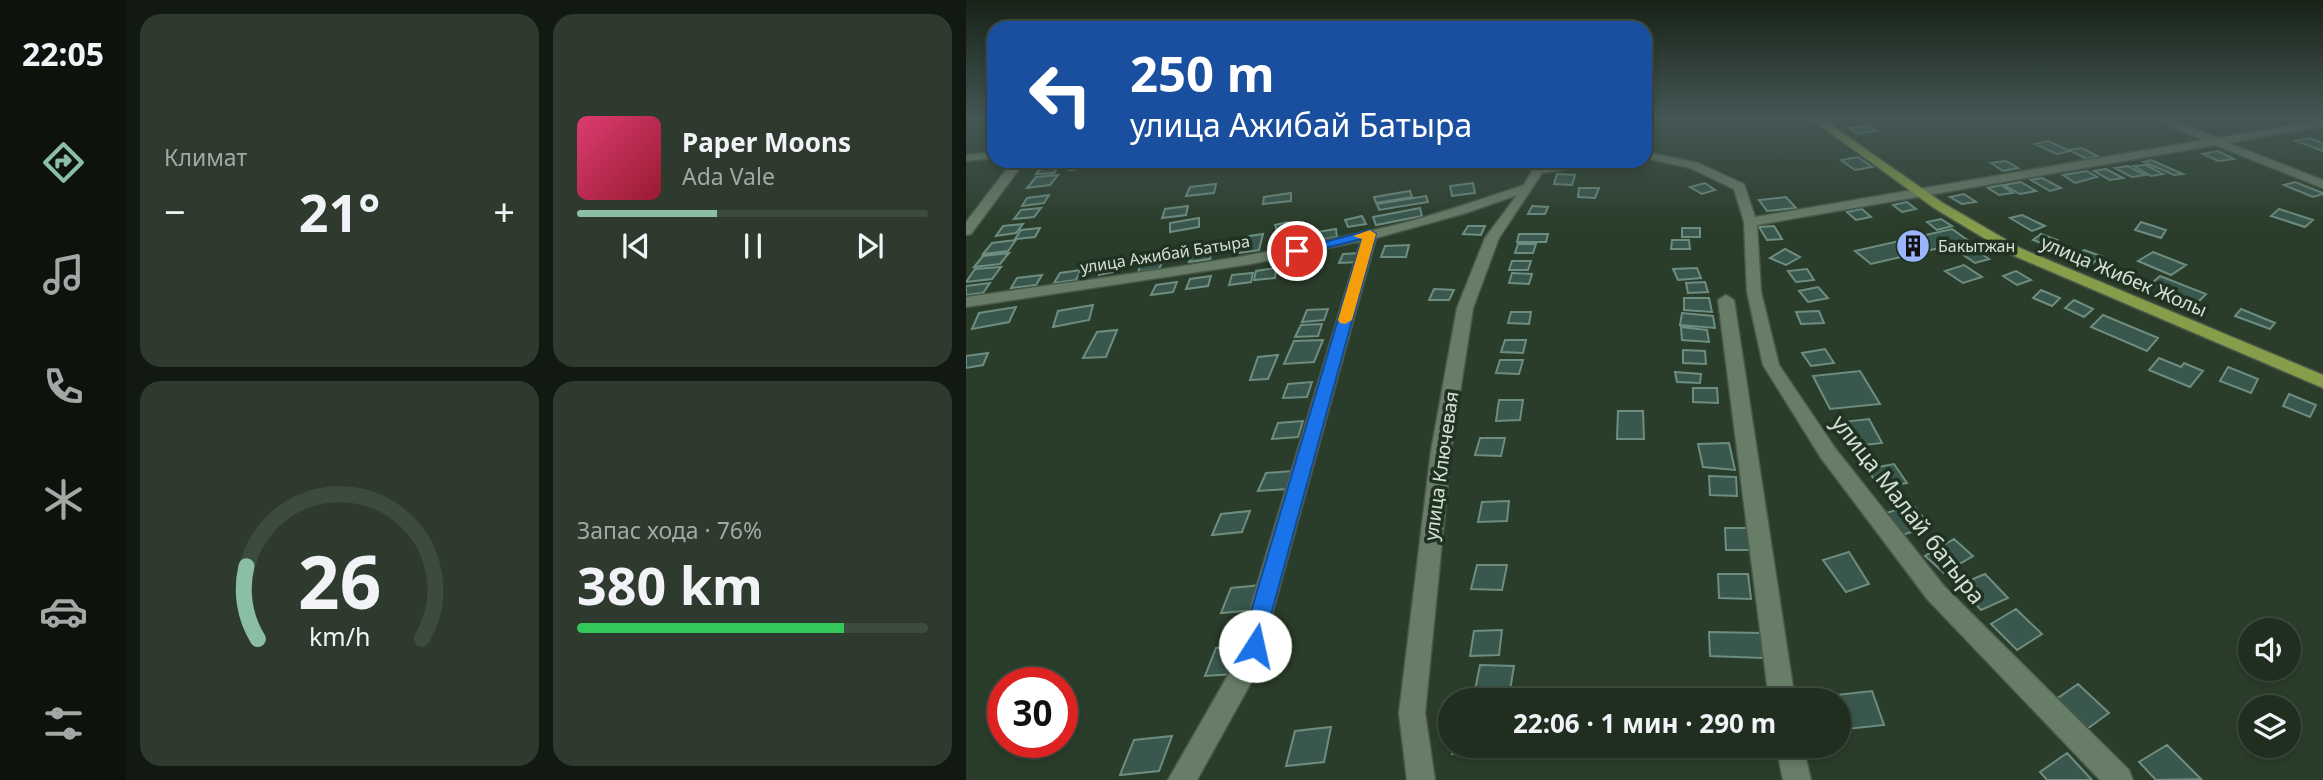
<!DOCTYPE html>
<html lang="ru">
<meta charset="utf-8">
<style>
:root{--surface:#202e20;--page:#2d3a2d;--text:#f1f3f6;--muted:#a2a8a5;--line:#3d4a3e;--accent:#8abfa5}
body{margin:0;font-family:"Noto Sans",sans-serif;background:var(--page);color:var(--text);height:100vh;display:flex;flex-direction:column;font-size:26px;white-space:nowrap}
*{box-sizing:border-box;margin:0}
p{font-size:23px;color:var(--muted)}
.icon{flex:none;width:38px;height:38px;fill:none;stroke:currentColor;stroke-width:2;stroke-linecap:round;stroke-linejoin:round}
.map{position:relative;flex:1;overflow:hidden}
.sheet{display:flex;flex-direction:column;gap:14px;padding:14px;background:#121912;width:840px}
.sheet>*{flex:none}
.top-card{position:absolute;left:21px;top:21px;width:665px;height:147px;border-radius:21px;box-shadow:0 4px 10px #0003,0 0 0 2px var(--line);background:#1a4fa0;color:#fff;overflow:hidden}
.tools{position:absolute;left:1272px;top:618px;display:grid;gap:14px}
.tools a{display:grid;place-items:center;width:63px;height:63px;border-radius:50%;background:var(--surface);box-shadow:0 4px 10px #0003,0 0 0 2px var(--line);font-size:35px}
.speed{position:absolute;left:21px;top:667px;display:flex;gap:14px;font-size:35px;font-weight:700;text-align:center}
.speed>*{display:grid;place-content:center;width:91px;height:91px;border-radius:50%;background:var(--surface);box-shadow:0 4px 10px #0003,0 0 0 2px var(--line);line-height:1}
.speed .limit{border:10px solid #d22;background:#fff;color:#111}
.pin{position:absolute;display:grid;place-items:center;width:60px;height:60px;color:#fff;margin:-30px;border:4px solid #fff;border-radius:50%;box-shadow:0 2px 7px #0007}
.me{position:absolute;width:77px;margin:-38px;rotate:10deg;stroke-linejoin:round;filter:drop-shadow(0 0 5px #0008)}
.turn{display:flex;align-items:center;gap:24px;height:147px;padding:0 28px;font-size:32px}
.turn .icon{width:91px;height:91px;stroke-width:2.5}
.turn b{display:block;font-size:49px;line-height:60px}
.big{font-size:52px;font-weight:700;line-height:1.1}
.sheet .tile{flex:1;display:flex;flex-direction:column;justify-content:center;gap:10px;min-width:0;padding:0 24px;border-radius:21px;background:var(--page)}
.sheet .dial{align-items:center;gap:0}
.dial svg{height:182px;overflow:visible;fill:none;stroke:var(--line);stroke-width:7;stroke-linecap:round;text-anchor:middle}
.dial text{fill:var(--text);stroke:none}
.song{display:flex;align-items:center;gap:21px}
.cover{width:84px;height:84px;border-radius:10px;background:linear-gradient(135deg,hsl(340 70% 55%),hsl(350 70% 35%))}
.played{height:7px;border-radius:4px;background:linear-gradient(90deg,var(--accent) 40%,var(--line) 40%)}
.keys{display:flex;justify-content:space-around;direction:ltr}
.heat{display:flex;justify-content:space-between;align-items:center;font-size:38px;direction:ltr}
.charge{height:10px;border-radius:5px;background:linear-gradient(90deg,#34c759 76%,var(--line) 0)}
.sheet .tiles{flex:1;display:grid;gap:14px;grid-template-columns:repeat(2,1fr)}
.trip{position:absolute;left:472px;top:688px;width:413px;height:70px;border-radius:35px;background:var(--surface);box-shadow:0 4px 10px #0003,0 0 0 2px var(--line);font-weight:700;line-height:70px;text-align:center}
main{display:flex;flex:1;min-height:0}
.menu{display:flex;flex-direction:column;width:126px;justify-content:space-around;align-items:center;background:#0d120d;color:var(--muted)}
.menu .icon{width:49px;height:49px}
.menu .active{color:var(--accent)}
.menu b{font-size:32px;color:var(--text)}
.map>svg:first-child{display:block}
</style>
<main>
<nav class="menu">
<b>22:05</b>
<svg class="icon active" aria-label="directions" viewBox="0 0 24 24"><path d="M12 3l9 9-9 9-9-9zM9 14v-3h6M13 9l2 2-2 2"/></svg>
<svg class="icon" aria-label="music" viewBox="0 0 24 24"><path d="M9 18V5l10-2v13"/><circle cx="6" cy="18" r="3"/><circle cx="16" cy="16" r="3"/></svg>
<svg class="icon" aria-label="phone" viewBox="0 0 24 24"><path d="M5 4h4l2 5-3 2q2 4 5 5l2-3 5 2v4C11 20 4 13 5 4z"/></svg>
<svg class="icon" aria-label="climate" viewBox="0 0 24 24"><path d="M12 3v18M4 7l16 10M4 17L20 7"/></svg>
<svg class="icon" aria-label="car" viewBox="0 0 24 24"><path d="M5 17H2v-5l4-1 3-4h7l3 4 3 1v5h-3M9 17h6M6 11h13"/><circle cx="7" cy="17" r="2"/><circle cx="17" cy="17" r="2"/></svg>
<svg class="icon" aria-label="filters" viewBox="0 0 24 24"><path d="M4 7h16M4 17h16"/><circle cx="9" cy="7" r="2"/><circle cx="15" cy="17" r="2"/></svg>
</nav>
<section class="sheet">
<div class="tiles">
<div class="tile"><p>Климат</p>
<div class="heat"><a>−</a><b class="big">21°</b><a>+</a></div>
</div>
<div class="tile">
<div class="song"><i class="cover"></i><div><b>Paper Moons</b><p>Ada Vale</p></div></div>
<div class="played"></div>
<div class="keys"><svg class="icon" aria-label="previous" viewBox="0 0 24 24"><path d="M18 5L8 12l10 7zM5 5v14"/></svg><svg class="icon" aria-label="pause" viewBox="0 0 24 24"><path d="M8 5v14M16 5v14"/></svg><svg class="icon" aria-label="next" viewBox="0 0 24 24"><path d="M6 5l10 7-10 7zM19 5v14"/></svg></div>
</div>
<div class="tile dial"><svg viewBox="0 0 100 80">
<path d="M14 69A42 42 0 1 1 86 69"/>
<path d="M14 69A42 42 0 0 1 9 37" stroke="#8abfa5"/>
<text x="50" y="56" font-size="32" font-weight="700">26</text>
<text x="50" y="72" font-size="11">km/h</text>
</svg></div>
<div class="tile"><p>Запас хода · 76%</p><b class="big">380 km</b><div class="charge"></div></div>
</div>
</section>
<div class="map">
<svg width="1357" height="780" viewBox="0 0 1357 780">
<rect width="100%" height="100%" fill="#2a3d2a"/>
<path fill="#39574c" stroke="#6e8d81" stroke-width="2" d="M903,125L911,131L892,134L884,128Z
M1343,138L1357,143V151L1330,141Z
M1082,141L1104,151L1091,154L1069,144Z
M1115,148L1132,156L1121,159L1103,150Z
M1252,151L1268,159L1252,161L1237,154Z
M892,157L906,167L889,170L875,160Z
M1185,160L1217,174L1208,175L1178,162Z
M108,161H125L123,168L103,170Z
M1040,161L1052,168L1037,171L1025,163Z
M94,165L88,173L70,174L76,167Z
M1180,165L1197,174L1185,176L1168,166Z
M1162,166L1179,175L1166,177L1149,168Z
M1140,169L1157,178L1144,180L1128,171Z
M1121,171L1131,177L1109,183L1097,175Z
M591,174L609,175L606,185L588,184Z
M92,175L84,185L61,188L70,177Z
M1076,178L1095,188L1084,191L1065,180Z
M1055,182L1070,191L1054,194L1038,185Z
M1329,182L1357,193V194L1347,197L1318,185Z
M507,183L509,193L486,196L484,186Z
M739,183L749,190L736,194L724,187Z
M250,184L248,193L220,196L224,187Z
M1035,185L1047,193L1033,195L1022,188Z
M613,188H633L629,198L612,197Z
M444,191L446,197L410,203L408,197Z
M325,193V201L297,204L298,197Z
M998,194L1010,202L996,204L984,197Z
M83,195L78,203L56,206L61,198Z
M460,196L462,202L413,210L411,204Z
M820,197L830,208L801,211L793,200Z
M941,202L950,209L936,212L927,205Z
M222,206L220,215L196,218L199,209Z
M566,206L582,207L579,214H562Z
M75,208L68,217L48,219L55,210Z
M454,208L456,216L410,225L407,217Z
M896,209L905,217L890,220L881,212Z
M1313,209L1347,220L1339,227L1305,216Z
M1056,215L1079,226L1066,231L1044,218Z
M396,216L400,224L382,227L379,220Z
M233,218V227L204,232V223Z
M975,219L986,226L971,230L961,222Z
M322,222L324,234L313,236L309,225Z
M1175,222L1200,230L1195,238L1169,230Z
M57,224L50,233L30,236L37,226Z
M502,226H519L515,235L497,234Z
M808,226L816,239L801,240L793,227Z
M74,228L69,237L49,239L55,230Z
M716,228H734V237H716Z
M370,229L371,237L352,240L351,232Z
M986,229L1003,241L905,264L889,251Z
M297,234L293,250L273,253L277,237Z
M553,234H582L580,242H551Z
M1075,234L1091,240L1083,246L1067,240Z
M333,237L335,246L319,250L317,240Z
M50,240L42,251L17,254L26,243Z
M706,240H723L724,249H705Z
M552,244H570L567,253H549Z
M443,245L440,257H415L419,246Z
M819,249L834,257L820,265L804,258Z
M247,250L244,259L223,262L227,253Z
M1010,250L1023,259L1009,263L996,254Z
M1118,250L1135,256L1127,263L1110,256Z
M1187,252L1220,265L1205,275L1172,261Z
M43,253L34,264L8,267L17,256Z
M396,253L393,262L373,263L377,254Z
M356,258V267L331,272L333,262Z
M156,260L152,271L133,275L138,263Z
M197,260L193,269L172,272L176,262Z
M546,261H565L562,270H543Z
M998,265L1016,277L997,283L979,271Z
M35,267L26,279L0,282L9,269Z
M310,268L309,278L288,280L290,271Z
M731,268L735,278L712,280L707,269Z
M841,269L848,280L830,282L822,271Z
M115,270L110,280L88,283L94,273Z
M1050,271L1065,280L1051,285L1037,276Z
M287,273L285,282L263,285L266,275Z
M546,273L566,274L563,284L543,283Z
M76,275L70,285L45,288L51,278Z
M245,276L242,286L220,289L224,279Z
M1194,276L1240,294L1232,302L1185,284Z
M211,282L207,292L185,295L190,285Z
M739,282L742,292L722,293L720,283Z
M24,283L17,293L0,295V286Z
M852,287L862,298L842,302L833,291Z
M468,289L488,290L483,300H463Z
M1075,290L1094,298L1086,306L1067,298Z
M718,298H743L746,312L718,310Z
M1108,300L1127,309L1118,317L1099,308Z
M127,305L123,320L87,327L92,311Z
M50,307L43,322L6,329L13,313Z
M362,309L358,320L336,322L341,310Z
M1275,309L1309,323L1304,329L1269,316Z
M853,311L858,323L835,324L830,312Z
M545,312H565L563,324L542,323Z
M716,313L747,316L749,328L714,325Z
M1137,315L1192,338L1181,351L1125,327Z
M356,324L352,336L329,337L335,325Z
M715,327L741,330L743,342L716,340Z
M151,330L140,357L117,358L131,332Z
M357,340L348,362L318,364L328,341Z
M539,340H560L557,353L535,352Z
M859,349L868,363L845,366L836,353Z
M717,350L739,351L740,364L717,363Z
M22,353L17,365L0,368V356Z
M312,355L302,379L284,380L292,357Z
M1193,358L1215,367L1218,363L1237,371L1224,387L1183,370Z
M534,360H557L553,374L530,373Z
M1262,367L1292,379L1285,393L1254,381Z
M894,371L914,404L864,409L847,376Z
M709,372L735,374L734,383L711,382Z
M346,382L341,397L317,398L322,384Z
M727,388H751L752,403L727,402Z
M1323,394L1350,405L1344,417L1317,406Z
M533,400H557L554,420L530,421Z
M652,411H677L678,439H651Z
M903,419L916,443L889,446L877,422Z
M337,421L332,437L306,439L312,423Z
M514,438H539L535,456L509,455Z
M763,443L769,470L737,467L732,444Z
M928,464L941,483L914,488L901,469Z
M327,471L321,489L292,491L300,473Z
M743,476L770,477L771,496L744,495Z
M543,501L541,521L512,522L516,502Z
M947,505L964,526L936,535L920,513Z
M284,511L276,532L246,535L255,514Z
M759,528H787L790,550H760Z
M988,539L1007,556L978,573L959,556Z
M883,552L903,584L880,592L857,560Z
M511,565H541L536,590L505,589Z
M752,574H782L785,599L753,598Z
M1019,574L1042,598L1015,610L993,585Z
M296,585L288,610L255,613L265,588Z
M1050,609L1076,634L1051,650L1025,624Z
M536,630L533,655L504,656L508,631Z
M743,632L795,633L797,658L744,656Z
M279,646L269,674L239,676L250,648Z
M514,665L548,666L543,696L508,695Z
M1112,684L1143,713L1117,732L1086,702Z
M768,689H799L801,700H769Z
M906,691L918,725L881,729L870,695Z
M365,727L358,762L320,766L329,731Z
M206,736L193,771L154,775L168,740Z
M1201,745L1235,779L1190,780L1173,762Z
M487,746H524L522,755L486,754Z
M1101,753L1126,780H1081L1074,772Z"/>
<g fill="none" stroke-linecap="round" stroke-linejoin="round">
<g stroke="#495849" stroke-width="3">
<path id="minor" d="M1186,118H1200L1251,138L1357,120V126L1262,143L1357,180V188L1249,145L791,225L795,292L813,365L869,448L978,586L1163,770L1167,780H1134L962,600L855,458L797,365L781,292L778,222L768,189L724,168L679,158V152L732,163L778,184L789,217L1238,140Z
M28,152V158L0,161V155Z
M47,161H59L5,234L0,235V222Z
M556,161H569L575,166L609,161H638L632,164L576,173L533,238L507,308L485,451L459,713L469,780H441L433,713L465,451L491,308L519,238L551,195L500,213L410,238L305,618L308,629L292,670L231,780H202L273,656L284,629L281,618L395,241L285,264L0,307V297C140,277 283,260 421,227C467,216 513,200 558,185L566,171Z
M760,295L768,300L829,700H803L752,300Z
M810,746H837L845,780H817Z"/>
</g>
<g stroke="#495849" stroke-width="3">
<path id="major" d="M844,118H855L977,203L1056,249L1357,375V388L1046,255L968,208Z"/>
</g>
<use href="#minor" fill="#687d68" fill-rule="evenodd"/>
<use href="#major" fill="#869e4a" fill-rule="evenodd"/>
</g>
<linearGradient id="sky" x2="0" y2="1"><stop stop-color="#172217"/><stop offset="0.52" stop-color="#445755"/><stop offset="1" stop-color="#445755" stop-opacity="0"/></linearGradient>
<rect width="1357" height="227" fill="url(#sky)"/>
<path fill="#1a73e8" stroke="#114b97" stroke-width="2" d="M404,230L410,234L304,618L307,629L297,653L289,656L281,653L278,646L285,629L283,618L396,239L331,255L325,251Z"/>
<path fill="#f59e0b" d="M404,230L410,234L386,320L379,324L374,323L372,320L396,239L387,236Z"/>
<defs>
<g id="building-disc" transform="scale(1.75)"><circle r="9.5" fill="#9bb5fd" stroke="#203221"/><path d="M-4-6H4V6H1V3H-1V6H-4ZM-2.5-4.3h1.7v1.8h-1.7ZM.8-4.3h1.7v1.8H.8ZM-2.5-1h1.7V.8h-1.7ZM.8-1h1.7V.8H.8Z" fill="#111"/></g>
</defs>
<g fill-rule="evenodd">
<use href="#building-disc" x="947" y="246"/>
</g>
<g text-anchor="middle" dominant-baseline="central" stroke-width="7" stroke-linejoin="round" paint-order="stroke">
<g font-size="16" fill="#d5e0d5" stroke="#203221" text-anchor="start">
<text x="972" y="246">Бакытжан</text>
</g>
<g font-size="16" fill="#d5e0d5" stroke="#203221">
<text transform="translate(199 254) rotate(-9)">улица Ажибай Батыра</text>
</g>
<g font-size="19" fill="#d5e0d5" stroke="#203221">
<text transform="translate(1158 276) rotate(23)">улица Жибек Жолы</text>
<text transform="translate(475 466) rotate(-82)">улица Ключевая</text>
</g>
<g font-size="23" fill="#d5e0d5" stroke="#203221">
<text transform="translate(943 509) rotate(52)">улица Малай батыра</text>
</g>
</g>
</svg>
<div class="tools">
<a><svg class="icon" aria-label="sound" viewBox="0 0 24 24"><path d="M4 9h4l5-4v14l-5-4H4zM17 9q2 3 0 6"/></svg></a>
<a><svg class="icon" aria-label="layers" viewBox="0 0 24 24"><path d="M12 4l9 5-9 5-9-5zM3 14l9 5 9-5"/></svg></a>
</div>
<div class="speed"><div class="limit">30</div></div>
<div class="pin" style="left:331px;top:251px;background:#d93025"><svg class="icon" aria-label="arrive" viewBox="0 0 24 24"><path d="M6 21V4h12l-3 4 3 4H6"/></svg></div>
<svg class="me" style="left:289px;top:646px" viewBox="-20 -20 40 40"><circle r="19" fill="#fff"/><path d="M0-13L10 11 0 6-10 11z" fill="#1a73e8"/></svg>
<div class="trip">22:06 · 1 мин · 290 m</div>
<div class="top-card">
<div class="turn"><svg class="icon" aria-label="left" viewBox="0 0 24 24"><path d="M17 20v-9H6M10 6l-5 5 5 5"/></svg><div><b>250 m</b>улица Ажибай Батыра</div></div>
</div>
</div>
</main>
